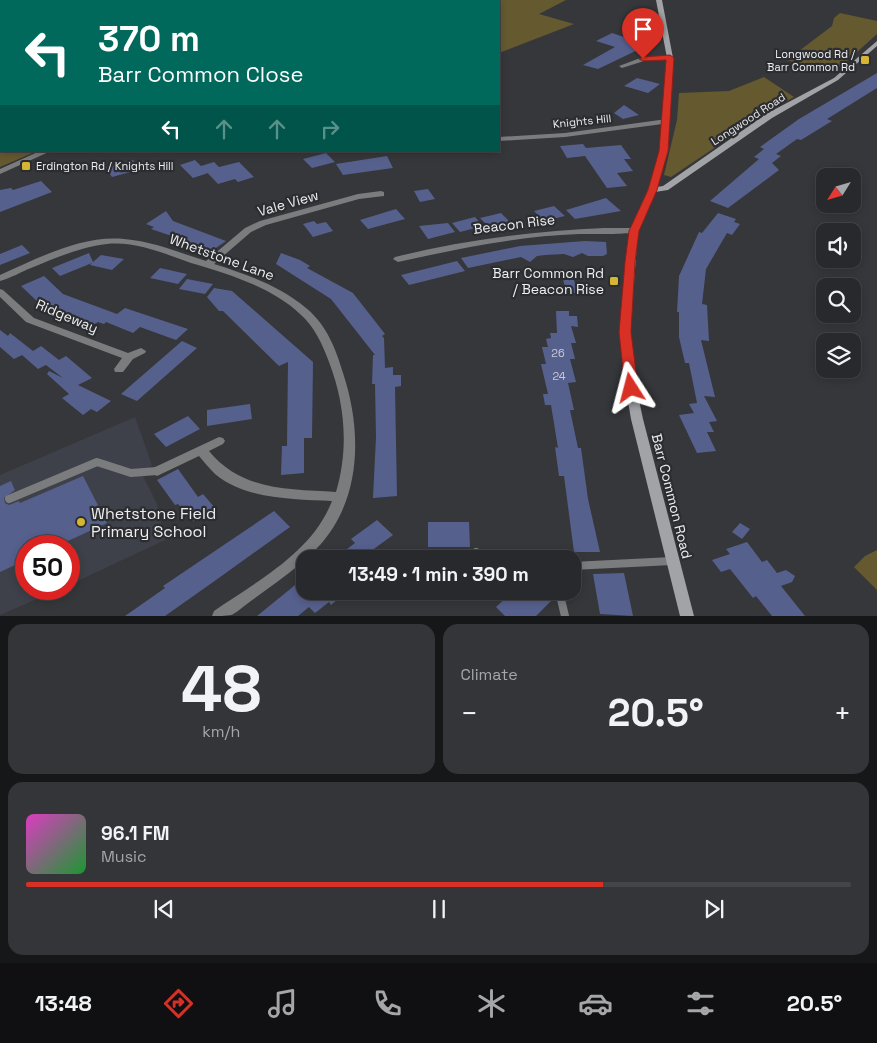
<!DOCTYPE html>
<meta charset="utf-8">
<style>
:root{--surface:#28292c;--page:#343538;--text:#f1f3f6;--muted:#a5a6a9;--line:#444548;--accent:#d93025}
body{margin:0;font-family:"Space Grotesk",sans-serif;background:var(--page);color:var(--text);height:100vh;display:flex;flex-direction:column;font-size:19px;white-space:nowrap}
*{box-sizing:border-box;margin:0}
p{font-size:16px;color:var(--muted)}
.icon{flex:none;width:28px;height:28px;fill:none;stroke:currentColor;stroke-width:2;stroke-linecap:round;stroke-linejoin:round}
.map{position:relative;height:616px;overflow:hidden}
.sheet{display:flex;flex-direction:column;gap:8px;padding:8px;background:#161718;flex:1}
.sheet>*{flex:none}
.hud{position:absolute;left:0px;top:0px;width:500px;height:152px;box-shadow:0 2px 8px #0003,0 0 0 1px var(--line);background:#00695c;color:#fff;overflow:hidden}
.needle{width:32px;rotate:233deg}
.tools{position:absolute;left:816px;top:168px;display:grid;gap:10px}
.tools a{display:grid;place-items:center;width:45px;height:45px;border-radius:10px;background:var(--surface);box-shadow:0 2px 8px #0003,0 0 0 1px var(--line);font-size:25px}
.speed{position:absolute;left:15px;top:535px;display:flex;gap:10px;font-size:25px;font-weight:700;text-align:center}
.speed>*{display:grid;place-content:center;width:65px;height:65px;border-radius:50%;background:var(--surface);box-shadow:0 2px 8px #0003,0 0 0 1px var(--line);line-height:1}
.speed .limit{border:8px solid #d22;background:#fff;color:#111}
.pin{position:absolute;display:grid;place-items:center;width:42px;height:42px;color:#fff;margin:-51px -21px;border-radius:50% 50% 50% 0;rotate:-45deg;box-shadow:0 0 5px #0007}
.pin .icon{rotate:45deg}
.me{position:absolute;width:55px;margin:-28px;rotate:351deg;stroke-linejoin:round;filter:drop-shadow(0 0 4px #0008)}
.turn{display:flex;align-items:center;gap:18px;height:105px;padding:0 15px;font-size:22px}
.turn .icon{width:65px;height:65px;stroke-width:2.5}
.turn b{display:block;font-size:35px;line-height:42px}
.lanes{display:flex;align-items:center;height:48px;padding:0 15px;background:#0003;justify-content:center;gap:25px;direction:ltr}
.lanes .off{opacity:.35}
.big{font-size:38px;font-weight:700;line-height:1.1}
.sheet .card{flex:1;display:flex;flex-direction:column;justify-content:center;gap:8px;min-width:0;padding:0 18px;border-radius:15px;background:var(--page)}
.sheet .dial{align-items:center;gap:0}
.dial b{font-size:65px;line-height:1}
.song{display:flex;align-items:center;gap:15px}
.cover{width:60px;height:60px;border-radius:8px;background:linear-gradient(135deg,hsl(310 70% 55%),hsl(130 70% 35%))}
.played{height:5px;border-radius:2px;background:linear-gradient(90deg,var(--accent) 70%,var(--line) 70%)}
.keys{display:flex;justify-content:space-around;direction:ltr}
.heat{display:flex;justify-content:space-between;align-items:center;font-size:28px;direction:ltr}
.sheet .tiles{flex:1;display:grid;gap:8px;grid-template-columns:1fr 1fr}
.card:last-child{grid-column:span 2}
.trip{position:absolute;left:296px;top:550px;width:285px;height:50px;border-radius:15px;background:var(--surface);box-shadow:0 2px 8px #0003,0 0 0 1px var(--line);font-weight:700;line-height:50px;text-align:center}
.tabs{display:flex;height:80px;justify-content:space-around;align-items:center;background:#101012;color:var(--muted)}
.tabs .icon{width:35px;height:35px}
.tabs .selected{color:var(--accent)}
.tabs b{font-size:22px;color:var(--text)}
.map>svg:first-child{display:block}
</style>
<div class="map">
<svg width="877" height="616" viewBox="0 0 877 616">
<rect width="100%" height="100%" fill="#36373a"/>
<path fill="#3e4149" d="M135,417L152,465L143,476L157,504L165,540L69,585V546H26V589H60L0,615V475Z"/>
<path fill="#655930" d="M0,0H377L1,1V151H37L0,167Z
M398,0H566L539,14L574,24L499,53V1H396Z
M840,13L877,21V34L845,63L829,73L787,60L832,26L834,18Z
M764,77L794,97L768,112L761,114L762,116L671,177L664,175L677,120L679,93L729,91Z
M877,550V590L854,567L865,556Z"/>
<path fill="#56608d" d="M612,33L648,45L598,69L583,65L615,47L596,41Z
M877,73V88L827,119L832,121L801,140L797,139L776,154L781,156L772,163L779,170L728,208L710,201L759,159L754,157L764,149L760,147L799,119Z
M637,78L660,84L648,93L624,86Z
M624,105L639,115L623,119L614,113Z
M583,144L586,148L621,145L631,159H624L633,171L617,173L627,186L607,188L585,156L567,158L560,146Z
M326,153L335,162L312,168L303,159Z
M387,156L393,168L343,175L336,164Z
M133,160L141,169L112,177L105,167Z
M195,160L208,173L193,178L180,165Z
M214,162L219,167L239,162L254,177L238,182L235,179L218,184L201,166Z
M41,181L52,192L0,212V190L11,188L13,190Z
M428,189L435,199L420,202L414,191Z
M606,198L621,211L575,219L566,210Z
M554,206L565,216L544,221L534,211Z
M396,209L405,219L368,229L360,220Z
M166,211L173,221L226,241L213,250L151,229L154,227L146,224Z
M501,213L510,222L489,227L480,218Z
M718,213L736,219L734,222L740,224L732,235L727,233L706,269L702,304L707,305L709,341L701,340L715,397L704,396L717,421L709,422L714,432H707L716,451L697,453L679,415L694,413L689,404L697,403L689,363H685L679,337V312H677L679,276L699,232L702,233Z
M475,217L483,226L460,232L452,223Z
M314,221L317,224L326,222L333,231L313,237L303,224Z
M448,223L455,232L428,239L419,226Z
M585,241L606,242L607,254L603,256H588L582,253L573,257L564,254L545,255L537,256L530,262L521,257L468,268L461,258L520,246Z
M22,245L30,253L0,265V254Z
M89,253L93,262L101,255L124,259L112,270L90,265L92,263L60,276L52,268Z
M281,253L300,260L310,266L307,268L353,293L385,334L382,336L384,338L385,368L393,367V375H401V386L395,387L397,496L373,498L376,437L375,384H372L373,355H375L331,299L276,264Z
M457,261L465,271L409,285L401,275Z
M160,268L187,274L178,284L150,278Z
M44,276L63,294L117,314L125,308L188,329L176,340L140,327L133,333L106,322L104,324L98,322L93,325L39,303L21,286Z
M187,279L213,284L205,294L179,289Z
M563,280H574L578,293H567Z
M214,288L232,291L313,362L312,438H304V473L281,475L282,446H287L288,362L279,366L223,311H219L207,297Z
M556,311H569V316H577L578,327L571,326L576,343H571L575,359H570L576,382L568,383L574,410H570L578,448H581L588,499L600,552H574L564,476H559L555,447L558,448L551,405H545L543,394H548L541,364H546L542,347H548L546,339L551,338L550,333H557Z
M0,330L8,336L10,333L33,351L41,346L59,360L66,356L92,378L78,385L111,401L97,412L91,409L83,415L62,398L69,394L47,374L49,371L63,378L46,365L38,369L22,355L14,359L0,347Z
M182,341L197,348L137,401L121,394Z
M250,404L252,419L207,426V410Z
M188,416L200,429L166,447L154,434Z
M178,469L198,497L203,494L215,508L193,521L178,504L175,505L157,480Z
M83,476L107,523L57,546H26V560L0,572V486L11,481L14,488L15,490L4,498L5,503L9,505L19,501L20,503Z
M274,511L290,527L216,580L165,616H125L165,588L163,586Z
M377,520L393,535L360,559H334L355,543L351,539Z
M428,522H469L470,547H428Z
M740,523L750,529L742,539L732,532Z
M747,542L762,562L767,560L777,573L786,570L795,576L792,582L781,586L805,616H772L756,596L753,598L730,569L721,572L712,560L730,554L726,549Z
M624,573L633,616L600,614L593,574Z
M305,577V591H348L331,605L329,602L315,613L309,607L298,616H257Z
M513,591H541L552,600L536,616H505L496,607Z"/>
<g fill="none" stroke-linecap="round" stroke-linejoin="round">
<path stroke="#7b7c7e" stroke-width="8" d="M9,499L97,462L131,473L157,471
M476,552L479,559
M572,566L672,561
M559,591L565,616"/>
<path fill="#7b7c7e" fill-rule="evenodd" d="M670,56L672,57V59L644,61L622,68L619,66L643,57Z
M667,119H670V123L565,137L499,141V137L565,133Z
M40,151H51L0,174V169Z
M381,191L384,192V196L359,199L266,225L251,232L214,264C246,274 280,286 306,308C326,324 336,349 343,373C362,430 362,498 320,545C307,559 292,571 277,582C266,590 255,598 243,607C240,609 235,614 231,615C226,616 217,616 212,616L214,611C257,581 312,553 332,501C294,499 246,500 215,474C209,468 204,462 199,456L157,476L153,474L151,471L153,468L219,437L223,438L225,441L223,444L209,451C242,491 288,489 336,492C349,448 345,404 329,362C322,344 315,327 300,314C272,287 228,274 191,263C165,254 136,241 107,244C81,247 55,258 31,268C21,272 11,278 0,281V275C38,258 82,235 124,239C152,241 180,253 206,261L245,228L260,221L358,194Z
M604,228H634L638,231C633,235 589,234 579,234C518,236 457,249 398,262L393,259L395,257C463,240 534,231 604,228Z
M0,289L3,290L34,318L128,353L141,348L146,351L145,353L133,359L123,372H115L114,369L122,358L26,322L0,297Z"/>
<path fill="#a2a3a6" fill-rule="evenodd" d="M656,0H662L673,58L668,151L657,187L663,186L766,114L834,78L877,41V46L838,80L772,118L668,190L655,192L638,231L630,332L633,372L643,419L694,616H680L631,419L623,372L620,332L630,231L648,190L660,151L667,58Z"/>
</g>
<path fill="#d93025" stroke="#8d1f18" d="M670,55L674,58L668,151L657,190L639,231L635,262L631,332L638,388L631,392L625,388L619,332L625,262L629,231L648,190L659,151L666,60L643,61L639,59L643,57Z"/>
<g fill="#d6b534" stroke="#2c2d30" stroke-width="2">
<rect x="860" y="55" width="10" height="10" rx="2.5"/>
<rect x="21" y="161" width="10" height="10" rx="2.5"/>
<rect x="609" y="276" width="10" height="10" rx="2.5"/>
<circle cx="81" cy="522" r="5"/>
</g>
<g text-anchor="middle" dominant-baseline="central" stroke-width="4.5" stroke-linejoin="round" paint-order="stroke">
<g font-size="11" fill="#edeef0" stroke="#2c2d30" text-anchor="end">
<text x="855" y="54">Longwood Rd /<tspan x="855" dy="13">Barr Common Rd</tspan></text>
<text x="36" y="166" text-anchor="start">Erdington Rd / Knights Hill</text>
</g>
<g font-size="11" fill="#edeef0" stroke="#2c2d30">
<text transform="translate(748 119) rotate(-33)">Longwood Road</text>
<text transform="translate(582 121) rotate(-6)">Knights Hill</text>
</g>
<g font-size="11" fill="#c7cad7">
<text x="558" y="353">26</text>
<text x="559" y="376">24</text>
</g>
<g font-size="14" fill="#edeef0" stroke="#2c2d30">
<text transform="translate(288 203) rotate(-16)">Vale View</text>
<text transform="translate(514 224) rotate(-7)">Beacon Rise</text>
<text transform="translate(222 257) rotate(20)">Whetstone Lane</text>
<text transform="translate(67 316) rotate(23)">Ridgeway</text>
<text transform="translate(672 496) rotate(76)">Barr Common Road</text>
</g>
<g font-size="14" fill="#edeef0" stroke="#2c2d30" text-anchor="end">
<text x="604" y="273">Barr Common Rd<tspan x="604" dy="16">/ Beacon Rise</tspan></text>
</g>
<g font-size="16" fill="#edeef0" stroke="#2c2d30" text-anchor="start">
<text x="91" y="513">Whetstone Field<tspan x="91" dy="18">Primary School</tspan></text>
</g>
</g>
</svg>
<div class="tools">
<a><svg class="needle" viewBox="-14 -14 28 28"><path d="M0-13l5 13h-10z" fill="#e53935"/><path d="M0 13l5-13h-10z" fill="#a5a6a9"/></svg></a>
<a><svg class="icon" aria-label="sound" viewBox="0 0 24 24"><path d="M4 9h4l5-4v14l-5-4H4zM17 9q2 3 0 6"/></svg></a>
<a><svg class="icon" aria-label="search" viewBox="0 0 24 24"><circle cx="10" cy="10" r="6"/><path d="M15 15l6 6"/></svg></a>
<a><svg class="icon" aria-label="layers" viewBox="0 0 24 24"><path d="M12 4l9 5-9 5-9-5zM3 14l9 5 9-5"/></svg></a>
</div>
<div class="speed"><div class="limit">50</div></div>
<div class="pin" style="left:643px;top:59px;background:#d93025"><svg class="icon" aria-label="arrive" viewBox="0 0 24 24"><path d="M6 21V4h12l-3 4 3 4H6"/></svg></div>
<svg class="me" style="left:631px;top:388px" viewBox="-20 -20 40 40"><path d="M0-17L14 15 0 8-14 15z" fill="#d93025" stroke="#fff" stroke-width="4"/></svg>
<div class="trip">13:49 · 1 min · 390 m</div>
<div class="hud">
<div class="turn"><svg class="icon" aria-label="left" viewBox="0 0 24 24"><path d="M17 20v-9H6M10 6l-5 5 5 5"/></svg><div><b>370 m</b>Barr Common Close</div></div>
<div class="lanes"><svg class="icon" aria-label="left" viewBox="0 0 24 24"><path d="M17 20v-9H6M10 6l-5 5 5 5"/></svg><svg class="icon off" aria-label="ahead" viewBox="0 0 24 24"><path d="M12 20V5M6 11l6-6 6 6"/></svg><svg class="icon off" aria-label="ahead" viewBox="0 0 24 24"><path d="M12 20V5M6 11l6-6 6 6"/></svg><svg class="icon off" aria-label="right" viewBox="0 0 24 24"><path d="M7 20v-9h11M14 6l5 5-5 5"/></svg></div>
</div>
</div>
<section class="sheet">
<div class="tiles">
<div class="card dial"><b>48</b><p>km/h</p></div>
<div class="card"><p>Climate</p>
<div class="heat"><a>−</a><b class="big">20.5°</b><a>+</a></div>
</div>
<div class="card">
<div class="song"><i class="cover"></i><div><b>96.1 FM</b><p>Music</p></div></div>
<div class="played"></div>
<div class="keys"><svg class="icon" aria-label="previous" viewBox="0 0 24 24"><path d="M18 5L8 12l10 7zM5 5v14"/></svg><svg class="icon" aria-label="pause" viewBox="0 0 24 24"><path d="M8 5v14M16 5v14"/></svg><svg class="icon" aria-label="next" viewBox="0 0 24 24"><path d="M6 5l10 7-10 7zM19 5v14"/></svg></div>
</div>
</div>
</section>
<nav class="tabs">
<b>13:48</b>
<svg class="icon selected" aria-label="directions" viewBox="0 0 24 24"><path d="M12 3l9 9-9 9-9-9zM9 14v-3h6M13 9l2 2-2 2"/></svg>
<svg class="icon" aria-label="music" viewBox="0 0 24 24"><path d="M9 18V5l10-2v13"/><circle cx="6" cy="18" r="3"/><circle cx="16" cy="16" r="3"/></svg>
<svg class="icon" aria-label="phone" viewBox="0 0 24 24"><path d="M5 4h4l2 5-3 2q2 4 5 5l2-3 5 2v4C11 20 4 13 5 4z"/></svg>
<svg class="icon" aria-label="climate" viewBox="0 0 24 24"><path d="M12 3v18M4 7l16 10M4 17L20 7"/></svg>
<svg class="icon" aria-label="car" viewBox="0 0 24 24"><path d="M5 17H2v-5l4-1 3-4h7l3 4 3 1v5h-3M9 17h6M6 11h13"/><circle cx="7" cy="17" r="2"/><circle cx="17" cy="17" r="2"/></svg>
<svg class="icon" aria-label="filters" viewBox="0 0 24 24"><path d="M4 7h16M4 17h16"/><circle cx="9" cy="7" r="2"/><circle cx="15" cy="17" r="2"/></svg>
<b>20.5°</b>
</nav>
